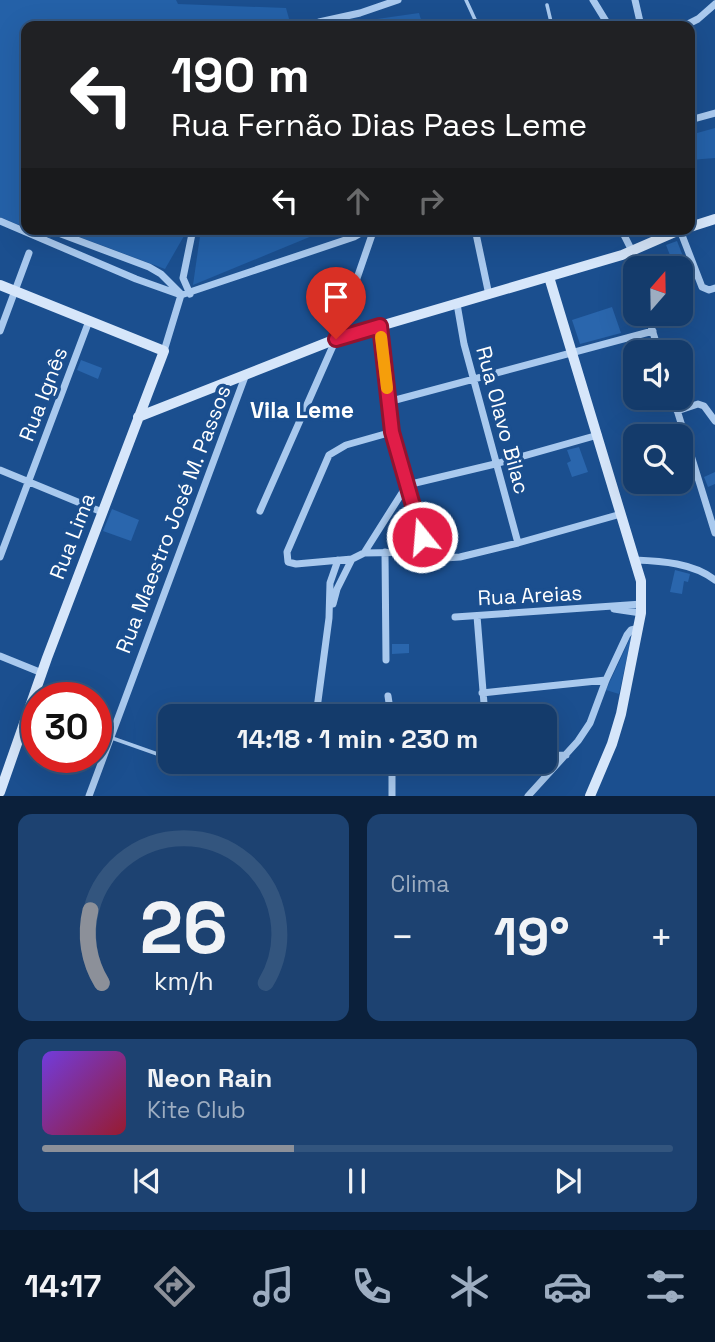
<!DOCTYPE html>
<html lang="pt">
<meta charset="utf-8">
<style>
:root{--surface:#143b6b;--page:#1d4271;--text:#f1f3f6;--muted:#9dadc1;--line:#33557e;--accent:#8c9099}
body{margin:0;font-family:"Space Grotesk",sans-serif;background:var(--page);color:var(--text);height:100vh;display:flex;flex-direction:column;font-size:26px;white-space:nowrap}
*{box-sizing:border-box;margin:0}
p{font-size:23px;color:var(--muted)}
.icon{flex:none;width:38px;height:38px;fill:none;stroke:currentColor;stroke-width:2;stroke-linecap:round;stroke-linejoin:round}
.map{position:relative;height:796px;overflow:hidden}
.drawer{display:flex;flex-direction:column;gap:18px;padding:18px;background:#0b203b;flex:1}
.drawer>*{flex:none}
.guide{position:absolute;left:21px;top:21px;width:674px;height:214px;border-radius:14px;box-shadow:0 7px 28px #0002,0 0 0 2px var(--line);background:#202124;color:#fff;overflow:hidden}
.needle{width:46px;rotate:20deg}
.fabs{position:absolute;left:623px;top:256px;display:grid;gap:14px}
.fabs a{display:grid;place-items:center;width:70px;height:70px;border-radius:14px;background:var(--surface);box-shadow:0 7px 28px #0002,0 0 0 2px var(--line);font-size:35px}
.speed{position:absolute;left:21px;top:682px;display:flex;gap:14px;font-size:35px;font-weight:700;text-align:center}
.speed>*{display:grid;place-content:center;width:91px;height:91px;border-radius:50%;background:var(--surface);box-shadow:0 7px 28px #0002,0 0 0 2px var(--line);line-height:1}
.speed .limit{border:10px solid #d22;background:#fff;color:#111}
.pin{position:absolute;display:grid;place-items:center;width:60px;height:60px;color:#fff;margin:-72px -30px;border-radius:50% 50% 50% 0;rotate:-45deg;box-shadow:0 0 7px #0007}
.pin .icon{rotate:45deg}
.me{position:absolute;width:77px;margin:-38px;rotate:343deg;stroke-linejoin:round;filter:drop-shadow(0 0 5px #0008)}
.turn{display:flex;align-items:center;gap:24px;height:147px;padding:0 35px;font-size:32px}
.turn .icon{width:91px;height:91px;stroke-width:2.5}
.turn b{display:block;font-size:49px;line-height:60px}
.lanes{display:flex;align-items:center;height:66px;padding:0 35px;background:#0003;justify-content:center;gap:35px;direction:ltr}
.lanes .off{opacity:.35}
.big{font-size:52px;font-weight:700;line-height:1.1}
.drawer .card{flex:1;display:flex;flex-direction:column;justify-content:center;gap:10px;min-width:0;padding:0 24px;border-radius:14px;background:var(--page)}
.drawer .dial{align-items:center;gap:0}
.dial svg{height:182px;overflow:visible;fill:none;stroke:var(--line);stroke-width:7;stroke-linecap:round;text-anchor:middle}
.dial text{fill:var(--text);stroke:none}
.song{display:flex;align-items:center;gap:21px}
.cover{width:84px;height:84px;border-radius:10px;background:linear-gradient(135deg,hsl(260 70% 55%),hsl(350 70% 35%))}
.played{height:7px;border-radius:4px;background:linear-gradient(90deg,var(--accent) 40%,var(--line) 40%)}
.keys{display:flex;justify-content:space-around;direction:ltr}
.heat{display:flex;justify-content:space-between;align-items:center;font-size:38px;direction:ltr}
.drawer .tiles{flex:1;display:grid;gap:18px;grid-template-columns:1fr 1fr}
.card:last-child{grid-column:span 2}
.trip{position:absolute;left:158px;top:704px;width:399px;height:70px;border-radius:14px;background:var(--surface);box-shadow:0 7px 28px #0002,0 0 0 2px var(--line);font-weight:700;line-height:70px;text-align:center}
.tabs{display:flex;height:112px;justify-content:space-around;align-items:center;background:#08182b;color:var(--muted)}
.tabs .icon{width:49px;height:49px}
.tabs .current{color:var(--accent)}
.tabs b{font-size:32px;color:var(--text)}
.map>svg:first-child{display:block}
</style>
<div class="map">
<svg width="715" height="796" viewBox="0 0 715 796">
<rect width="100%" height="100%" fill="#1b4f8f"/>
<path fill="#2461a8" d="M0,0H176L178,4L286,8L291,26H26V228L0,217Z
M419,13L423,26H328Z
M715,128V158L690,160V135Z
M29,229H188L165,269L58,229L50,238Z
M201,229H329L193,285Z
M632,634L619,694L606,690Z"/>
<path fill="#2a66ad" d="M677,241L688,269L681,273V268H675L666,245Z
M612,307L621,333L580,344L572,320Z
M81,360L102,368L98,379L77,370Z
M579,447L588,472L572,477L567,463L571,461L567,450Z
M715,472V484L708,487L704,477Z
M112,509L139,520L131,541L103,531Z
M675,570L690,574L688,582L684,581L682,594L670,592Z
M392,644H409V653L392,654Z"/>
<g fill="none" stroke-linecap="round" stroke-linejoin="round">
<path stroke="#a9c9ee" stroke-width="3.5" d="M466,0L478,26
M547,5L552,26
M112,738L163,756"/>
<path stroke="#a9c9ee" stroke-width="7" d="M593,0L609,26
M635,0L641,26
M319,22L360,13L398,0
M684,26L698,19L715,4
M690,120L715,113
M0,221L136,279L181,295L354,237L368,229
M475,229L489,295
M621,229L630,247V257L635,273
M680,230L702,287L709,290L715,288
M61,234L149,267L161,274L181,294
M190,294L183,278L193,229
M457,304L464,344L518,543
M647,313L659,352
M380,326L392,432L422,537L423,552
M0,331L29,253
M164,351L181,295
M673,397L715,533
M388,402L653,331
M677,411L698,404L704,406L715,421
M392,432L346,445L329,455L287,552L288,562L296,564L352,559L364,553L423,552L445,558L460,557L518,543L621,514
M0,470L102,512
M260,511L336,339L374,229
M385,552L386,660
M364,553L407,485L495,464L598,435
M0,557L89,321
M635,560C662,561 693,563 715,580
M333,604L337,589L352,559
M614,609L641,613
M477,616L485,716
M455,617L642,604
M0,656L42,673
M482,693L606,680
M388,696L391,716
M316,716L329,618L330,583L338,560
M96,733L110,737
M544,756L566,755
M466,762L469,761
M89,796L246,374
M392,796V761
M528,796L578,741L590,723L606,680L627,635L631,630L639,628"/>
<path stroke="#d6e6fa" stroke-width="10" d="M690,227L715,219
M549,277L641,581V613L621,714L612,744L590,796
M0,285L164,351L47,658L0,792
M138,417L336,339L622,255L682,229"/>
</g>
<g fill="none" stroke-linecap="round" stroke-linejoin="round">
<g stroke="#92132f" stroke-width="18">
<path id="route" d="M336,339L380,326L392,432L422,537"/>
</g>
<use href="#route" stroke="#e11d48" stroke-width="12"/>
<path stroke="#f59e0b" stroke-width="12" d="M381,337L387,388"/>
</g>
<g text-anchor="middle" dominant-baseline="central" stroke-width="7" stroke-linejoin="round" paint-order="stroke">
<g font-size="21" fill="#fff" stroke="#1b4f8f">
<text transform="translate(43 394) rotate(-69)">Rua Ignês</text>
<text transform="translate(503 420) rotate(75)">Rua Olavo Bilac</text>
<text transform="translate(173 519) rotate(-69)">Rua Maestro José M. Passos</text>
<text transform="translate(72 536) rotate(-69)">Rua Lima</text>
<text transform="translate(530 595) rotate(-3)">Rua Areias</text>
</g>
<g font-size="23" font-weight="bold" fill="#fff" stroke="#1b4f8f">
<text x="302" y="410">Vila Leme</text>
</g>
</g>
</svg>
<div class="fabs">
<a><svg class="needle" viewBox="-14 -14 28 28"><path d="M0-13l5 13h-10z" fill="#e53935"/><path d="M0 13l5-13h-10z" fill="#9dadc1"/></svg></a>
<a><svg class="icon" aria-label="sound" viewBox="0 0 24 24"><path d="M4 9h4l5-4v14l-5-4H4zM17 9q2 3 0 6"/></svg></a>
<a><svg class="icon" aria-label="search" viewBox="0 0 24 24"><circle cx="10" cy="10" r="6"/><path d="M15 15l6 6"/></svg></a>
</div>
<div class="speed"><div class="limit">30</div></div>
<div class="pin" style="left:336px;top:339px;background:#d93025"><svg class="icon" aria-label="arrive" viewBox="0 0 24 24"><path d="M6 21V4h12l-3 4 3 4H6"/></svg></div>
<svg class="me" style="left:422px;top:537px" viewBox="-20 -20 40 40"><circle r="17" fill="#e11d48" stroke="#fff" stroke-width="3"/><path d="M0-11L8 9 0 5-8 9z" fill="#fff"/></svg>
<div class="trip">14:18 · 1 min · 230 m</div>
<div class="guide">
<div class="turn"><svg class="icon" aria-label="left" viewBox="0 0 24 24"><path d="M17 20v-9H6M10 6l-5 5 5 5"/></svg><div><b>190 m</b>Rua Fernão Dias Paes Leme</div></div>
<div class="lanes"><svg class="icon" aria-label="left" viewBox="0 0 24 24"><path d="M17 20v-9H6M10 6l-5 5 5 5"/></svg><svg class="icon off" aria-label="ahead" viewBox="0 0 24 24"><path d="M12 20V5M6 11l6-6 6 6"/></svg><svg class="icon off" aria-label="right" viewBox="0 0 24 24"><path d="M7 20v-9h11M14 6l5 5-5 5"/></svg></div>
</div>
</div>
<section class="drawer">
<div class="tiles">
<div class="card dial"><svg viewBox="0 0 100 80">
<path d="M14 69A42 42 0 1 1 86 69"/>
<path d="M14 69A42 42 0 0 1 9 37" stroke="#8c9099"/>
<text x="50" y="56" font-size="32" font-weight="700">26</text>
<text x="50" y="72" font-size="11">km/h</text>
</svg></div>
<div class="card"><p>Clima</p>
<div class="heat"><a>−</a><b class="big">19°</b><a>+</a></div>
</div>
<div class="card">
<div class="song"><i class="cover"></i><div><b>Neon Rain</b><p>Kite Club</p></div></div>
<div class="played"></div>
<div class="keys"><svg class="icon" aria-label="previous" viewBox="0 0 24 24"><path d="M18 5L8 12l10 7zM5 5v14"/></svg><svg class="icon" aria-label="pause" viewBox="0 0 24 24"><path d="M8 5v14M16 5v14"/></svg><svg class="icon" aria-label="next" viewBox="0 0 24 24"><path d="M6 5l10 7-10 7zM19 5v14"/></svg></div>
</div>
</div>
</section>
<nav class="tabs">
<b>14:17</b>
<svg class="icon current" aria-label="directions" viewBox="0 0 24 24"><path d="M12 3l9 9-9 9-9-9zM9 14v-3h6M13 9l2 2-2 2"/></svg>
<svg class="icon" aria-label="music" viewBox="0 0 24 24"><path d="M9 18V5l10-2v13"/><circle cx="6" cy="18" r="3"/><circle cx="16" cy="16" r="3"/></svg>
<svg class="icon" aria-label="phone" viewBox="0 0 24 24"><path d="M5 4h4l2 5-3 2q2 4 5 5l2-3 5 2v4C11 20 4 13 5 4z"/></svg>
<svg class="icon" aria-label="climate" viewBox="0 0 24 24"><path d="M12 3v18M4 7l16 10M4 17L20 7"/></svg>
<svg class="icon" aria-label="car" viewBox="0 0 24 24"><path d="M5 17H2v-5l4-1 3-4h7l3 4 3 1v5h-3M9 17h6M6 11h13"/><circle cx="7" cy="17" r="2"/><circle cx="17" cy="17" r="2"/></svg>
<svg class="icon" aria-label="filters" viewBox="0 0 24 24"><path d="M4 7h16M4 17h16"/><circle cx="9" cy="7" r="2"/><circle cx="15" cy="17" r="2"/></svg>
</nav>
